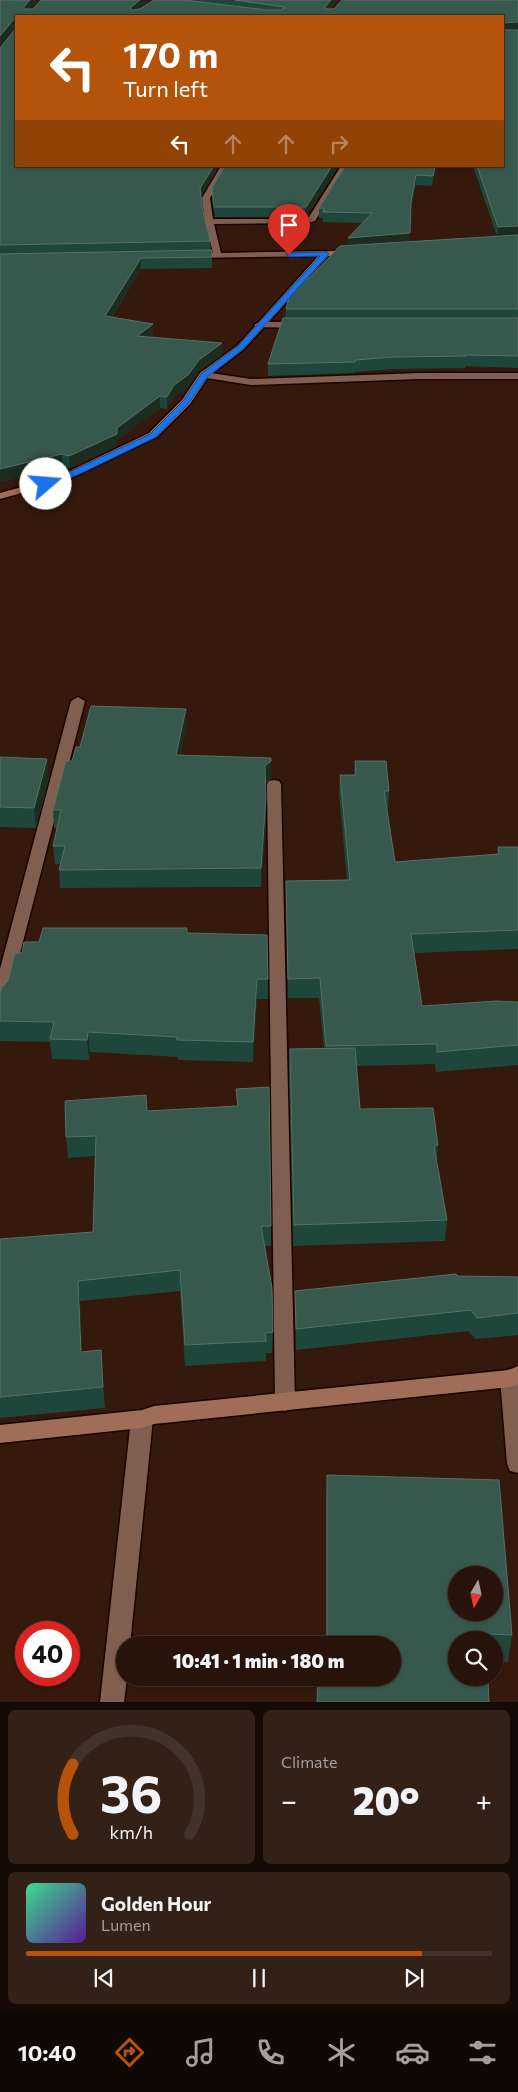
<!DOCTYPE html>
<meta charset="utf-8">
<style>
:root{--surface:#271309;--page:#332017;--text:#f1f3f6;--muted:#a49e9c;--line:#43322a;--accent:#b45309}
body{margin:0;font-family:Commissioner,sans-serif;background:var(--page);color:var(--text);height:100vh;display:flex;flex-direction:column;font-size:19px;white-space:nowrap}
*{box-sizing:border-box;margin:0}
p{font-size:16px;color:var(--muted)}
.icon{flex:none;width:28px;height:28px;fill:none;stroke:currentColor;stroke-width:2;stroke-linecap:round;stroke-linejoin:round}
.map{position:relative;height:1702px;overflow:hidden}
.side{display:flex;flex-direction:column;gap:8px;padding:8px;background:#150a05;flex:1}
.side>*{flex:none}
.top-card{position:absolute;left:15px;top:15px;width:489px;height:152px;border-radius:0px;box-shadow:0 1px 4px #0004,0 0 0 1px var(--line);background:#b45309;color:#fff;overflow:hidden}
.needle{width:32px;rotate:189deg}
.tools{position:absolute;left:448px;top:1566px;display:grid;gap:10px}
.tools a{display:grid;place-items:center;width:55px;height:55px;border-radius:50%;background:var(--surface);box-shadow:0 1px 4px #0004,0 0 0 1px var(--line);font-size:25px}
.speed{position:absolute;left:15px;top:1621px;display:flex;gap:10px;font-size:25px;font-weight:700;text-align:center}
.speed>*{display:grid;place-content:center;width:65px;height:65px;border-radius:50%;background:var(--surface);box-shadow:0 1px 4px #0004,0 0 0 1px var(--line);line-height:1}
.speed .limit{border:8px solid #d22;background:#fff;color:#111}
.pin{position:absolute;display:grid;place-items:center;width:42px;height:42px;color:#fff;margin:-51px -21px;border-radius:50% 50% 50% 0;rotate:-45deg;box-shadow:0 0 5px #0007}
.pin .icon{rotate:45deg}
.me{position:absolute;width:55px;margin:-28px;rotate:72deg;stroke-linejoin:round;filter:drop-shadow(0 0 4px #0008)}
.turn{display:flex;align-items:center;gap:18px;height:105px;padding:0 25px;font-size:22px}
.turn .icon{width:65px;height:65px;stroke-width:2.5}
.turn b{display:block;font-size:35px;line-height:42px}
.lanes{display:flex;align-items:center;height:48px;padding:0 25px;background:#0003;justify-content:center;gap:25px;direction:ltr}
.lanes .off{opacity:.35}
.big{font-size:38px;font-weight:800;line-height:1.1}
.side .card{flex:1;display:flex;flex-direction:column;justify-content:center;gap:8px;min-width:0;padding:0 18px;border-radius:8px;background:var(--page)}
.side .dial{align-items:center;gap:0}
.dial svg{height:130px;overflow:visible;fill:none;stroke:var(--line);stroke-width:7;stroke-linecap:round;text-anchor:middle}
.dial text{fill:var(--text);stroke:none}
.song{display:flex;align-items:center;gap:15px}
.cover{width:60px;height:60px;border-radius:8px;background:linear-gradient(135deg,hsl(150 70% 55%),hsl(270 70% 35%))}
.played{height:5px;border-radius:2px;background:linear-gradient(90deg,var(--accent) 85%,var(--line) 85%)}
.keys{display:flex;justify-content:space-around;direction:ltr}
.heat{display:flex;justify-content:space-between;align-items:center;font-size:28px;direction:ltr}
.side .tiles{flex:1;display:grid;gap:8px;grid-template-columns:1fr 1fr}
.card:last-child{grid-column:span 2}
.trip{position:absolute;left:116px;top:1636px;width:285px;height:50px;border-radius:25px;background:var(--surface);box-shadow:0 1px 4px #0004,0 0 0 1px var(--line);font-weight:800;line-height:50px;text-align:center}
.menu{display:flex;height:80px;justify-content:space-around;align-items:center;background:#100804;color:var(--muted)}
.menu .icon{width:35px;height:35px}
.menu .selected{color:var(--accent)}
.menu b{font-size:22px;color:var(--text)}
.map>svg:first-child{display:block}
</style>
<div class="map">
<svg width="518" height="1702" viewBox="0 0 518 1702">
<rect width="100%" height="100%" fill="#34190c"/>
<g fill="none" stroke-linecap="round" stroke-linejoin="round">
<g stroke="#1a0300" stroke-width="3">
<path id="street" d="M221,166H229L210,198L213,219H306L309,217L341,166H349L315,221L307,223L214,224L221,253L325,251L329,254L328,256L189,258L188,256L192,253H213L205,222L202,198Z
M259,322H300L305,325L300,328L256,327L254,325Z
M204,372L251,379L420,373H518V379H420L251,385L200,377V373Z
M78,697L85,701L8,1000L6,1004L0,1006V969L71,701Z
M274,780L279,781L281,784L295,1402L292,1408L285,1411L278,1408L275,1402L267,784L269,781Z
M510,1369L518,1373V1473L510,1471L507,1464L500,1378L503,1372Z
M142,1410L149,1413L153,1419L130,1645H125V1678H127L124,1702H100L131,1419L135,1413Z"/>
</g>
<g stroke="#1a0300" stroke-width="3">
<path id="secondary" d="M352,249L355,250V254L328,256L244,349L208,377L190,404L157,437L65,481L0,499V493L57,477L149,433L182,400L200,373L238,345L322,252Z
M518,1366V1384L510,1387L154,1424L142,1428L0,1443V1425L142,1410L154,1406L509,1370Z"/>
</g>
<use href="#street" fill="#805f50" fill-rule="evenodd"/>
<use href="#secondary" fill="#a06e58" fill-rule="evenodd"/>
</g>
<path fill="#1f463a" d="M0,0L29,9H33L41,0H148V2L139,9L154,0H338L329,9L518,0V368L466,366L465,368L393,369L355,372L354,373L268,376V364L285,318L286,309L307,280L348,246L362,223L323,222V218H319V208L437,166L432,186L416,185L410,213L409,242L497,236L473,166H502V16H16V27H15L0,45Z
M0,48L201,197L203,212L210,241L211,250H212V268L141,269L112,317L153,324V335L151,337L222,343V355L199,371L188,387L174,397L167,409L160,408L117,440V446L70,468L62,467L0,482Z
M225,166H339L305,217H215L212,198V188Z
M186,709V727L180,755L271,779L265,784L266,815L261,887L60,888L59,870L60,864H55L53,846L57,828H54L53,810L72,761L80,747Z
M0,757L49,778L36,828L0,827Z
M355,761L389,791L388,809H387L395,862L497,854L498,847H518V949L414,953L422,1006L518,1002V1065L436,1072L435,1064L356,1066L360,1109L438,1145L436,1161L447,1220L445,1241L293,1246L289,1069L290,1049L324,1048L319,998H288L286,881L347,880L339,794L340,775H354Z
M187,933L268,979V999H257L253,1062L178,1060V1057L90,1052L89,1060L52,1059L50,1042L0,1041V993L8,981L22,953L39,942Z
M236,1089L271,1226V1246H265L273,1332L272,1353H266V1361L185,1366L180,1291L80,1301L82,1352L102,1371L105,1408L0,1418V1239L93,1232L95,1156L68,1158L66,1137L147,1111L237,1106Z
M457,1276L518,1277V1335L475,1339L468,1331L296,1350L295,1291Z
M327,1475L512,1635L508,1662L494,1661V1640H456L489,1702H317V1678H392V1645H326V1503Z"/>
<path fill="#1d2c20" d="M30,0H38L25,15L24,7Z
M140,0H148V2L130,16V8Z
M331,0H338L325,15V7Z
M16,18V27H15L0,45V36L14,19Z
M518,22V30L502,31V23Z
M214,166H220L200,198V188Z
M332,166H339L305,217L306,207Z
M435,166H437L432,186L433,176Z
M416,175V185L410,214L411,203Z
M518,226V236L497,238L498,227Z
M410,233L409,244L348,248V238Z
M141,258V269L105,327V316Z
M153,324V335L138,347L137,336Z
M222,343V355L199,371L188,387L174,397L167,409V397L174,385L199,360Z
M160,396V408L117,440V446L70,468L69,456Z
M62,454V467L0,482V469Z
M186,709V727L177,773L176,755Z
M271,758V779L265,784V766Z
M47,759L49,778L36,828L34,808Z
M266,797V815L261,887V868Z
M257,979V999L253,1062V1042Z
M88,1032L90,1052L89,1060L87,1040Z
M78,1281L80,1301L83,1372L81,1352Z"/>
<path fill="#37584d" stroke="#567066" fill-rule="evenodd" d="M0,0H30L24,7V9H33L41,0H140L130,8L132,10L140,9L154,0H184L266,10H282L284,7L235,0H331L325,7V9H334L342,0H518V22L502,23V16H16V18L14,19L0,36Z
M16,28V166H214L200,188L203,212L210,241L0,245V48Z
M502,30H518V226L498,227L477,166H502Z
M225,166H332L306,207H214L212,188Z
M345,166H435L433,176L416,175L411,203L410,233L348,238L372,213L323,212L324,208H319Z
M518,235V309H286L289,297L302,279L307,280L340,246Z
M212,250V257L141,258L105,316L153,324L137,336L222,343L199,360L188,375L174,385L167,397L160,396L117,428V434L69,456L62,454L0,469V254Z
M283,318H518V356L466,355V356L394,357L355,360V362L268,364Z
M91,706L186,709L176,755L271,758V761L265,766L266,797L261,868L59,870L65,846H53L61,810H53L66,761H72L76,747H80Z
M0,757L47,759L34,808L0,807Z
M355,761H386L389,791H384L395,862L499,854L498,847H518V930L411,934L422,1006L497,1001L518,1002V1045L437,1052V1044L326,1046L320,978L288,979L286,881L350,880L340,775H356Z
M43,928H187V933L267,935L268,979H257L253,1042L177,1040V1037L88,1032L87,1040L50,1039L54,1022L0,1021V993L2,987L8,981L15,953H22L24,942H39Z
M355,1048L360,1109L433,1108L438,1145L434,1146L447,1220L294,1225L290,1049Z
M269,1087L271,1226H261L272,1288L273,1332L265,1333L266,1341L185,1345L180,1270L78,1281L81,1352L101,1350L103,1387L0,1397V1239L93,1232L96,1136L66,1137L65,1101L146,1095L147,1111L238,1106L236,1089Z
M456,1274L457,1276L518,1277V1313L477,1318L471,1310L296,1329L295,1291Z
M327,1475L499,1480L512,1635L486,1634V1640H456V1678H488L489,1702H317L318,1678H392V1645H327ZM456,1575H494V1612H456Z"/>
<path fill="#1a73e8" stroke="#114b97" d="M325,252L329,254L328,255L243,349L207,377L188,404L156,437L82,473L49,485H43V482L76,469L150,434L183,401L201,374L238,346L320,256L289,257L287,256V253Z"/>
</svg>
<div class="tools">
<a><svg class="needle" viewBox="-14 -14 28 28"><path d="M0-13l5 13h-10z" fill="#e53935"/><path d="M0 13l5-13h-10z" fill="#a49e9c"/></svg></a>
<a><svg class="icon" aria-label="search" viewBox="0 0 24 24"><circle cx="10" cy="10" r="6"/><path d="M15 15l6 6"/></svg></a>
</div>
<div class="speed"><div class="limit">40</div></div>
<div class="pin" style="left:289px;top:255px;background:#d93025"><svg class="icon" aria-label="arrive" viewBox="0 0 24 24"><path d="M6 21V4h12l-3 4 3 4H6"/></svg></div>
<svg class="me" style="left:46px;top:484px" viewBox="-20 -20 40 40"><circle r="19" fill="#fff"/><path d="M0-13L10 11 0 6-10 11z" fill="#1a73e8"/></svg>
<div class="trip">10:41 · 1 min · 180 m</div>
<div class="top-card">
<div class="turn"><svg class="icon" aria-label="left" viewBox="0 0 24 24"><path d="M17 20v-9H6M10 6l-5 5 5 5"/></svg><div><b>170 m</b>Turn left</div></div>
<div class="lanes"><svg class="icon" aria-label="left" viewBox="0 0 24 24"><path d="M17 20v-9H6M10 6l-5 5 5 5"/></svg><svg class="icon off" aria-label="ahead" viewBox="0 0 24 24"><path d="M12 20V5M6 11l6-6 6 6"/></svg><svg class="icon off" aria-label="ahead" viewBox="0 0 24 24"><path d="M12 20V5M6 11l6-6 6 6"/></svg><svg class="icon off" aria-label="right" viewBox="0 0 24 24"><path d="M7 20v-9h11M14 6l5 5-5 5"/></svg></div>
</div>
</div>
<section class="side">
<div class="tiles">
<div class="card dial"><svg viewBox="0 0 100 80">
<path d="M14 69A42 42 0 1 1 86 69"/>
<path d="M14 69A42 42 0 0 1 14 26" stroke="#b45309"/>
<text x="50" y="56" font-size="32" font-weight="700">36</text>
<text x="50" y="72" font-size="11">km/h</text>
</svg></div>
<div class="card"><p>Climate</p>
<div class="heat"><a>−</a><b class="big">20°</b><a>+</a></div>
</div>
<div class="card">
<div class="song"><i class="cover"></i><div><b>Golden Hour</b><p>Lumen</p></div></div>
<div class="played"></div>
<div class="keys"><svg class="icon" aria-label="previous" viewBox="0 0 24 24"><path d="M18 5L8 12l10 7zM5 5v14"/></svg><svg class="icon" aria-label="pause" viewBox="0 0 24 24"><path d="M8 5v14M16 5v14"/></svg><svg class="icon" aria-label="next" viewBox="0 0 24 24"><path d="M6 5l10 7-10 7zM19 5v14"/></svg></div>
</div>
</div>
</section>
<nav class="menu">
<b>10:40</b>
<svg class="icon selected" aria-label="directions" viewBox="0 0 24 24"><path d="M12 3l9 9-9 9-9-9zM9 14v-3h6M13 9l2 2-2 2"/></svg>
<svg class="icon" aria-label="music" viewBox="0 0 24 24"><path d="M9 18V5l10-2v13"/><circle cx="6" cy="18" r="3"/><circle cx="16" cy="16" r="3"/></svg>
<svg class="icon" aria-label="phone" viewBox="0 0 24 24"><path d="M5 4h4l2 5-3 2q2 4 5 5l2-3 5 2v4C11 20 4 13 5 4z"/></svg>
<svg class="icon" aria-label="climate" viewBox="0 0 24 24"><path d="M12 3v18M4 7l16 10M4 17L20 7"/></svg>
<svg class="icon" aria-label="car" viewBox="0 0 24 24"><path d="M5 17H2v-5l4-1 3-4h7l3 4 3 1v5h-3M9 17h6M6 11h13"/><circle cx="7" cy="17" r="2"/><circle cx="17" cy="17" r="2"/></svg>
<svg class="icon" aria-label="filters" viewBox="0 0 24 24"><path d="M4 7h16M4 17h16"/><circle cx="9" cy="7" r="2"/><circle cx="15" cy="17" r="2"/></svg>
</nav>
